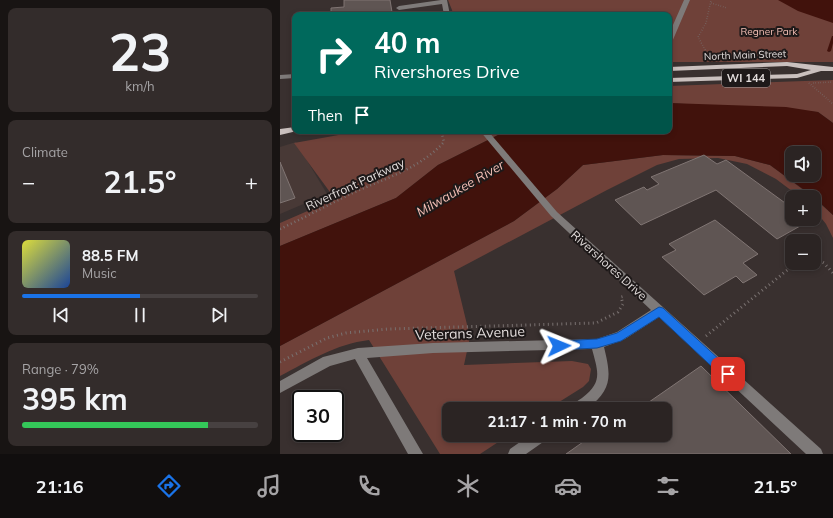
<!DOCTYPE html>
<meta charset="utf-8">
<style>
:root{--surface:#2b2423;--page:#332c2b;--text:#f1f3f6;--muted:#a6a4a6;--line:#474141;--accent:#1a73e8}
body{margin:0;font-family:Mulish,sans-serif;background:var(--page);color:var(--text);height:100vh;display:flex;flex-direction:column;font-size:15px;white-space:nowrap}
*{box-sizing:border-box;margin:0}
p{font-size:13px;color:var(--muted)}
.icon{flex:none;width:22px;height:22px;fill:none;stroke:currentColor;stroke-width:2;stroke-linecap:round;stroke-linejoin:round}
.map{position:relative;flex:1;overflow:hidden}
.side{display:flex;flex-direction:column;gap:8px;padding:8px;background:#181413;width:280px}
.side>*{flex:none}
.top-card{position:absolute;left:12px;top:12px;width:380px;height:122px;border-radius:8px;box-shadow:0 2px 6px #0003,0 0 0 1px var(--line);background:#00695c;color:#fff;overflow:hidden}
.controls{position:absolute;left:505px;top:146px;display:grid;gap:8px}
.controls a{display:grid;place-items:center;width:36px;height:36px;border-radius:8px;background:var(--surface);box-shadow:0 2px 6px #0003,0 0 0 1px var(--line);font-size:20px}
.speed{position:absolute;left:12px;top:390px;display:flex;gap:8px;font-size:20px;font-weight:700;text-align:center}
.speed>*{display:grid;place-content:center;width:52px;height:52px;border-radius:50%;background:var(--surface);box-shadow:0 2px 6px #0003,0 0 0 1px var(--line);line-height:1}
.speed .limit{border:2px solid #111;border-radius:6px;background:#fff;color:#111}
.pin{position:absolute;display:grid;place-items:center;width:34px;height:34px;color:#fff;margin:-17px;border-radius:8px;box-shadow:0 2px 6px #0006}
.me{position:absolute;width:44px;margin:-22px;rotate:88deg;stroke-linejoin:round;filter:drop-shadow(0 0 3px #0008)}
.turn{display:flex;align-items:center;gap:14px;height:84px;padding:0 16px;font-size:18px}
.turn .icon{width:52px;height:52px;stroke-width:2.5}
.turn b{display:block;font-size:28px;line-height:34px}
.then{display:flex;align-items:center;height:38px;padding:0 16px;background:#0003;gap:8px;font-size:15px}
.big{font-size:30px;font-weight:700;line-height:1.1}
.side .widget{flex:1;display:flex;flex-direction:column;justify-content:center;gap:6px;min-width:0;padding:0 14px;border-radius:8px;background:var(--page)}
.side .dial{align-items:center;gap:0}
.dial b{font-size:52px;line-height:1}
.song{display:flex;align-items:center;gap:12px}
.cover{width:48px;height:48px;border-radius:6px;background:linear-gradient(135deg,hsl(60 70% 55%),hsl(220 70% 35%))}
.played{height:4px;border-radius:2px;background:linear-gradient(90deg,var(--accent) 50%,var(--line) 50%)}
.keys{display:flex;justify-content:space-around;direction:ltr}
.heat{display:flex;justify-content:space-between;align-items:center;font-size:22px;direction:ltr}
.charge{height:6px;border-radius:3px;background:linear-gradient(90deg,#34c759 79%,var(--line) 0)}
.trip{position:absolute;left:162px;top:402px;width:230px;height:40px;border-radius:8px;background:var(--surface);box-shadow:0 2px 6px #0003,0 0 0 1px var(--line);font-weight:700;line-height:40px;text-align:center}
.tab-bar{display:flex;height:64px;justify-content:space-around;align-items:center;background:#110e0e;color:var(--muted)}
.tab-bar .icon{width:28px;height:28px}
.tab-bar .selected{color:var(--accent)}
.tab-bar b{font-size:18px;color:var(--text)}
main{display:flex;flex:1;min-height:0}
.map>svg:first-child{display:block}
</style>
<main>
<section class="side">
<div class="widget dial"><b>23</b><p>km/h</p></div>
<div class="widget"><p>Climate</p>
<div class="heat"><a>−</a><b class="big">21.5°</b><a>+</a></div>
</div>
<div class="widget">
<div class="song"><i class="cover"></i><div><b>88.5 FM</b><p>Music</p></div></div>
<div class="played"></div>
<div class="keys"><svg class="icon" aria-label="previous" viewBox="0 0 24 24"><path d="M18 5L8 12l10 7zM5 5v14"/></svg><svg class="icon" aria-label="pause" viewBox="0 0 24 24"><path d="M8 5v14M16 5v14"/></svg><svg class="icon" aria-label="next" viewBox="0 0 24 24"><path d="M6 5l10 7-10 7zM19 5v14"/></svg></div>
</div>
<div class="widget"><p>Range · 79%</p><b class="big">395 km</b><div class="charge"></div></div>
</section>
<div class="map">
<svg width="553" height="454" viewBox="0 0 553 454">
<rect width="100%" height="100%" fill="#39302f"/>
<path fill="#483936" d="M16,142L47,194L0,214V147Z"/>
<path fill="#6f4139" d="M168,0H553V62H389V15H174Z
M553,80V123L538,112L389,103V86Z
M81,131H226L158,165L116,198L0,246V223L55,199L14,143Z
M383,155L455,156L490,165L533,197H520L496,179L467,164L438,158L399,159L377,165L327,190L174,271L190,337L184,365L292,361L308,364L311,369L309,381L303,387L268,409H169V435H229L200,454H160L89,340C56,344 29,361 0,376V346L234,221L277,189L303,165Z
M534,198L553,215V238L546,224L534,209Z"/>
<path fill="#41120c" fill-rule="evenodd" d="M498,0H553V23L518,11Z
M389,103L506,107L538,112L553,123V215L534,197L490,165L455,156L383,155L303,165L277,189L234,221L0,346V246L116,198L158,165L226,131H389ZM512,153H534V175H512Z"/>
<g fill="none" stroke-linecap="round" stroke-linejoin="round">
<path fill="#41120c" fill-rule="evenodd" d="M552,36H553V43L551,51L549,52L547,51Z"/>
</g>
<path fill="#5f5553" stroke="#807573" d="M64,0H110L112,12L101,13V15H51V8L64,7Z
M424,155L437,164L446,160L512,208V219H526L529,221L497,239L436,190L361,225L335,200L364,187L367,190L379,184L371,177Z
M0,162L15,198L0,203Z
M435,220L478,254L463,263L477,275L463,283L456,276L424,295L382,257L396,250L389,244Z
M421,366L511,454H286L313,435H385V409H359Z"/>
<g fill="none" stroke-linecap="round" stroke-linejoin="round">
<path stroke="#797170" stroke-width="1.5" stroke-dasharray="0.5 2" stroke-linecap="butt" d="M431,3L447,8
M423,58L427,53L418,37L426,23L431,0
M529,83L553,104
M533,83L553,82"/>
<path stroke="#797170" stroke-width="2.5" stroke-dasharray="1 3" stroke-linecap="butt" d="M0,229C26,217 51,203 77,191C109,177 140,168 164,142L161,131
M534,258L537,259"/>
<path stroke="#797170" stroke-width="3" stroke-dasharray="1 3.5" stroke-linecap="butt" d="M535,258L544,263L553,273
M426,336L516,263
M0,362L47,338L66,333L108,329L316,323L338,312L343,304L341,297L345,296"/>
<path fill="#7e7a79" fill-rule="evenodd" d="M161,0H167L170,15H164L162,4L119,10L116,8L119,6Z
M404,0H410L392,42L389,44V34Z
M15,74V78L0,79V75Z
M200,131H208L277,212L541,449L543,454H526L379,317L345,339L324,347C331,376 333,389 307,409H290C293,404 297,401 302,398C323,382 318,372 312,349L153,353L87,358L143,454H128L75,359L50,366L0,393V381L43,357L78,348L153,343L317,339L337,332L371,310L271,216Z
M250,435H268L266,440L246,454H228L230,449Z"/>
<path fill="#cac0be" fill-rule="evenodd" d="M507,62L553,67V71H541L517,78L389,82V78L517,74L531,70L507,66L389,71V67Z
M15,127V131H17L0,135V129Z"/>
</g>
<path fill="#1a73e8" stroke="#114b97" d="M379,307L383,308L452,371L454,374L452,378L448,380L444,378L379,317L341,341L317,348L279,350L275,349L274,346L275,342L279,341L317,339L337,333Z"/>
<g text-anchor="middle" dominant-baseline="central" stroke-width="4" stroke-linejoin="round" paint-order="stroke">
<g font-size="10" fill="#f4bfb5" stroke="#1e1919">
<text x="489" y="31">Regner Park</text>
</g>
<g font-size="10" fill="#e3dddc" stroke="#1e1919">
<text transform="translate(465 55) rotate(-2)">North Main Street</text>
</g>
<rect fill="#1e1919" stroke="#a8a2a2" stroke-width="1" x="442" y="69" width="48" height="18" rx="3"/>
<g font-size="11" font-weight="bold" fill="#e3dddc">
<text x="466" y="78">WI 144</text>
</g>
<g font-size="12" fill="#e3dddc" stroke="#1e1919">
<text transform="translate(75 184) rotate(-25)">Riverfront Parkway</text>
<text transform="translate(329 265) rotate(42)">Rivershores Drive</text>
</g>
<g font-size="13" font-style="italic" fill="#f4bfb6" stroke="#1e1919">
<text transform="translate(180 188) rotate(-30)">Milwaukee River</text>
</g>
<g font-size="14" fill="#e3dddc" stroke="#1e1919">
<text transform="translate(190 333) rotate(-2)">Veterans Avenue</text>
</g>
</g>
</svg>
<div class="controls">
<a><svg class="icon" aria-label="sound" viewBox="0 0 24 24"><path d="M4 9h4l5-4v14l-5-4H4zM17 9q2 3 0 6"/></svg></a>
<a>+</a>
<a>−</a>
</div>
<div class="speed"><div class="limit">30</div></div>
<div class="pin" style="left:448px;top:374px;background:#d93025"><svg class="icon" aria-label="arrive" viewBox="0 0 24 24"><path d="M6 21V4h12l-3 4 3 4H6"/></svg></div>
<svg class="me" style="left:279px;top:346px" viewBox="-20 -20 40 40"><path d="M0-17L14 15 0 8-14 15z" fill="#1a73e8" stroke="#fff" stroke-width="4"/></svg>
<div class="trip">21:17 · 1 min · 70 m</div>
<div class="top-card">
<div class="turn"><svg class="icon" aria-label="right" viewBox="0 0 24 24"><path d="M7 20v-9h11M14 6l5 5-5 5"/></svg><div><b>40 m</b>Rivershores Drive</div></div>
<div class="then">Then<svg class="icon" aria-label="arrive" viewBox="0 0 24 24"><path d="M6 21V4h12l-3 4 3 4H6"/></svg></div>
</div>
</div>
</main>
<nav class="tab-bar">
<b>21:16</b>
<svg class="icon selected" aria-label="directions" viewBox="0 0 24 24"><path d="M12 3l9 9-9 9-9-9zM9 14v-3h6M13 9l2 2-2 2"/></svg>
<svg class="icon" aria-label="music" viewBox="0 0 24 24"><path d="M9 18V5l10-2v13"/><circle cx="6" cy="18" r="3"/><circle cx="16" cy="16" r="3"/></svg>
<svg class="icon" aria-label="phone" viewBox="0 0 24 24"><path d="M5 4h4l2 5-3 2q2 4 5 5l2-3 5 2v4C11 20 4 13 5 4z"/></svg>
<svg class="icon" aria-label="climate" viewBox="0 0 24 24"><path d="M12 3v18M4 7l16 10M4 17L20 7"/></svg>
<svg class="icon" aria-label="car" viewBox="0 0 24 24"><path d="M5 17H2v-5l4-1 3-4h7l3 4 3 1v5h-3M9 17h6M6 11h13"/><circle cx="7" cy="17" r="2"/><circle cx="17" cy="17" r="2"/></svg>
<svg class="icon" aria-label="filters" viewBox="0 0 24 24"><path d="M4 7h16M4 17h16"/><circle cx="9" cy="7" r="2"/><circle cx="15" cy="17" r="2"/></svg>
<b>21.5°</b>
</nav>
